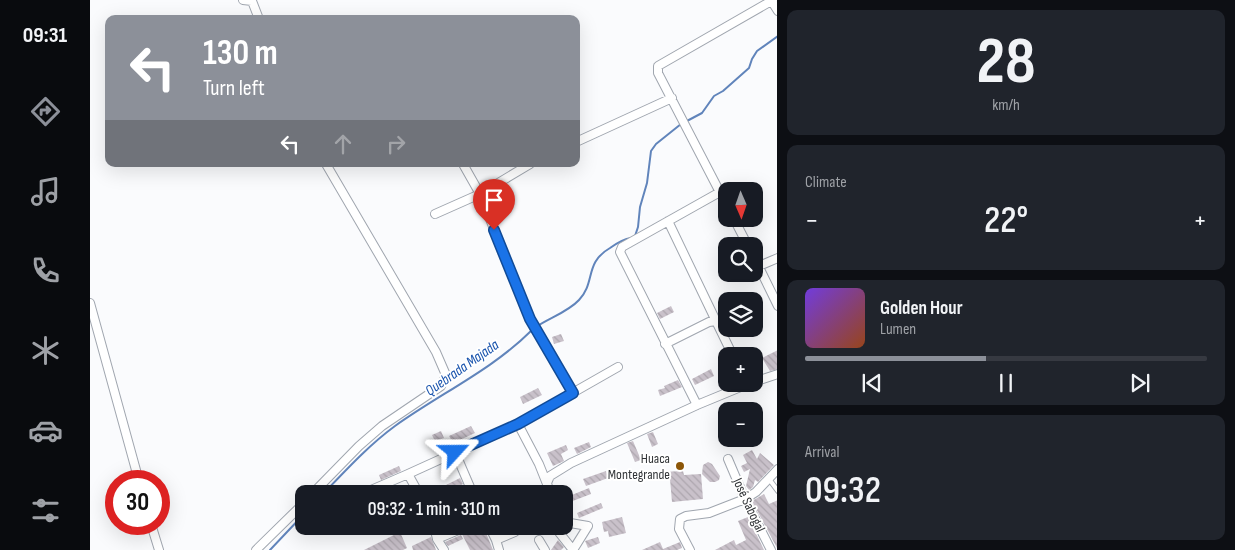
<!DOCTYPE html>
<meta charset="utf-8">
<style>
:root{--surface:#171b24;--page:#20242c;--text:#f1f3f6;--muted:#9ea1a6;--line:#363941;--accent:#8c9099}
body{margin:0;font-family:"Sofia Sans Condensed",sans-serif;background:var(--page);color:var(--text);height:100vh;display:flex;flex-direction:column;font-size:19px;white-space:nowrap}
*{box-sizing:border-box;margin:0}
p{font-size:16px;color:var(--muted)}
.icon{flex:none;width:28px;height:28px;fill:none;stroke:currentColor;stroke-width:2;stroke-linecap:round;stroke-linejoin:round}
.map{position:relative;flex:1;overflow:hidden}
.panel{display:flex;flex-direction:column;gap:10px;padding:10px;background:#0d0f14;width:458px}
.panel>*{flex:none}
.banner{position:absolute;left:15px;top:15px;width:475px;height:152px;border-radius:10px;box-shadow:0 5px 20px #0002;background:#8c9099;color:#fff;overflow:hidden}
.needle{width:32px;rotate:178deg}
.buttons{position:absolute;left:628px;top:182px;display:grid;gap:10px}
.buttons a{display:grid;place-items:center;width:45px;height:45px;border-radius:10px;background:var(--surface);box-shadow:0 5px 20px #0002;font-size:25px}
.speed{position:absolute;left:15px;top:470px;display:flex;gap:10px;font-size:25px;font-weight:700;text-align:center}
.speed>*{display:grid;place-content:center;width:65px;height:65px;border-radius:50%;background:var(--surface);box-shadow:0 5px 20px #0002;line-height:1}
.speed .limit{border:8px solid #d22;background:#fff;color:#111}
.pin{position:absolute;display:grid;place-items:center;width:42px;height:42px;color:#fff;margin:-51px -21px;border-radius:50% 50% 50% 0;rotate:-45deg;box-shadow:0 0 5px #0007}
.pin .icon{rotate:45deg}
.me{position:absolute;width:55px;margin:-28px;rotate:66deg;stroke-linejoin:round;filter:drop-shadow(0 0 4px #0008)}
.turn{display:flex;align-items:center;gap:18px;height:105px;padding:0 15px;font-size:22px}
.turn .icon{width:65px;height:65px;stroke-width:2.5}
.turn b{display:block;font-size:35px;line-height:42px}
.lanes{display:flex;align-items:center;height:48px;padding:0 15px;background:#0003;justify-content:center;gap:25px;direction:ltr}
.lanes .off{opacity:.35}
.big{font-size:38px;font-weight:600;line-height:1.1}
.panel .tile{flex:1;display:flex;flex-direction:column;justify-content:center;gap:8px;min-width:0;padding:0 18px;border-radius:10px;background:var(--page)}
.panel .dial{align-items:center;gap:0}
.dial b{font-size:65px;line-height:1}
.song{display:flex;align-items:center;gap:15px}
.cover{width:60px;height:60px;border-radius:8px;background:linear-gradient(135deg,hsl(260 70% 55%),hsl(20 70% 35%))}
.played{height:5px;border-radius:2px;background:linear-gradient(90deg,var(--accent) 45%,var(--line) 45%)}
.keys{display:flex;justify-content:space-around;direction:ltr}
.heat{display:flex;justify-content:space-between;align-items:center;font-size:28px;direction:ltr}
.trip{position:absolute;left:205px;top:485px;width:278px;height:50px;border-radius:10px;background:var(--surface);box-shadow:0 5px 20px #0002;font-weight:600;line-height:50px;text-align:center}
main{display:flex;flex:1;min-height:0}
.menu{display:flex;flex-direction:column;width:90px;justify-content:space-around;align-items:center;background:#090b0e;color:var(--muted)}
.menu .icon{width:35px;height:35px}
.menu .on{color:var(--accent)}
.menu b{font-size:22px;color:var(--text)}
.map>svg:first-child{display:block}
</style>
<main>
<nav class="menu">
<b>09:31</b>
<svg class="icon on" aria-label="directions" viewBox="0 0 24 24"><path d="M12 3l9 9-9 9-9-9zM9 14v-3h6M13 9l2 2-2 2"/></svg>
<svg class="icon" aria-label="music" viewBox="0 0 24 24"><path d="M9 18V5l10-2v13"/><circle cx="6" cy="18" r="3"/><circle cx="16" cy="16" r="3"/></svg>
<svg class="icon" aria-label="phone" viewBox="0 0 24 24"><path d="M5 4h4l2 5-3 2q2 4 5 5l2-3 5 2v4C11 20 4 13 5 4z"/></svg>
<svg class="icon" aria-label="climate" viewBox="0 0 24 24"><path d="M12 3v18M4 7l16 10M4 17L20 7"/></svg>
<svg class="icon" aria-label="car" viewBox="0 0 24 24"><path d="M5 17H2v-5l4-1 3-4h7l3 4 3 1v5h-3M9 17h6M6 11h13"/><circle cx="7" cy="17" r="2"/><circle cx="17" cy="17" r="2"/></svg>
<svg class="icon" aria-label="filters" viewBox="0 0 24 24"><path d="M4 7h16M4 17h16"/><circle cx="9" cy="7" r="2"/><circle cx="15" cy="17" r="2"/></svg>
</nav>
<div class="map">
<svg width="688" height="550" viewBox="0 0 688 550">
<defs>
<pattern id="building-back-hatch" width="6" height="6" patternUnits="userSpaceOnUse" patternTransform="scale(1.25)"><rect width="6" height="6" fill="#c9c1ca"/><path d="M-1 5l2 2M0 0l6 6M5-1l2 2" fill="none" stroke="#ada6ae"/></pattern>
</defs>
<rect width="100%" height="100%" fill="#fafbfd"/>
<g fill="none" stroke-linecap="round" stroke-linejoin="round">
<path stroke="#6084bb" stroke-width="2" d="M595,122L612,113L624,96L633,91L659,68L662,59L667,51L688,36
M545,236L548,227L550,207L557,183L561,151L566,144L591,124
M446,327C459,318 478,312 489,300C506,282 494,263 520,248C527,243 533,239 541,238
M233,494C256,470 279,445 305,426C351,393 402,370 442,330
M180,550L214,514"/>
</g>
<path fill="url(#building-back-hatch)" d="M581,306L584,312L570,319L567,313Z
M471,334L474,341L464,344L462,337Z
M688,350V369L680,371L672,358Z
M621,369L624,376L605,385L602,379Z
M588,380L592,387L570,396L568,390L575,388L574,386Z
M448,388L452,395L433,404L430,397Z
M381,426L385,433L363,443L359,436Z
M351,431L354,438L345,441L342,435Z
M563,432L568,444L562,447L557,434Z
M543,441L551,460L545,462L537,443Z
M499,442L501,447L487,454L484,448Z
M476,445L478,450L471,454L474,461L463,466L457,453Z
M662,450L667,459L670,453L684,465L668,482L665,480L663,487L659,490L656,486L660,469L654,472L651,466L657,463L653,455Z
M618,462L622,464L630,476L629,480L625,482H620L612,474L613,465Z
M309,466L311,471L291,480L289,475Z
M516,471L518,478L496,486L493,479Z
M593,471L594,475L611,474L613,499L582,502L580,479L572,480L571,472Z
M370,478L373,484L355,493L352,487Z
M499,488L501,494L480,502L477,497Z
M674,494L679,504L688,500V550L662,501Z
M511,503L513,508L489,518L487,513Z
M532,517L536,533L519,537L518,531L514,532L512,522Z
M658,517L674,550H625L644,540L646,545L656,540L648,521Z
M389,526L393,535L396,533L403,550H380L372,534Z
M310,532L317,548L313,550H274Z
M371,535L373,539L358,546L355,542Z
M341,537L346,550H323L322,546Z
M508,537L510,543L498,548L495,541Z
M468,540L474,547L471,550H461Z
M570,542L573,549L590,542L592,548L587,550H552Z"/>
<g fill="none" stroke-linecap="round" stroke-linejoin="round">
<g stroke="#a0a6af" stroke-width="6">
<path id="service" d="M679,479L688,491"/>
</g>
<g stroke="#a0a6af" stroke-width="10">
<path id="minor" d="M153,0L162,1L169,19
M681,0L688,11
M486,142L582,98
M373,164L390,194L440,319L483,393
M636,204L568,73V66L683,0
M345,214L390,194L440,164
M644,219L658,246
M578,221L626,321
M664,257L688,306
M669,266L688,258
M0,303L49,481
M575,344L619,322L626,321L643,356
M664,382L688,374
M607,405L530,252L532,247L630,192
M428,424L528,367
M365,452L383,494
M638,459L655,499L681,550
M318,474L428,424L449,464L457,484
M281,490L318,474L329,494
M222,494L269,446L292,426L351,386L356,375L346,352L236,164
M460,494L457,483L460,476L481,463L607,405L658,384
M474,522L498,526L483,550
M61,524L69,550
M344,526L347,539L354,550
M399,526L406,540
M464,526L483,550
M347,539L378,526
M449,540L455,550
M166,550L214,503
M409,550L406,540L425,532L426,527L429,526
M600,550L589,529L590,519L596,516L619,513L655,499L666,492L688,469"/>
</g>
<use href="#service" stroke="#fff" stroke-width="4"/>
<use href="#minor" stroke="#fff" stroke-width="8"/>
</g>
<g fill="none" stroke-linecap="round" stroke-linejoin="round">
<g stroke="#114b97" stroke-width="12">
<path id="route" d="M365,452L428,424L483,393L440,319L404,230"/>
</g>
<use href="#route" stroke="#1a73e8" stroke-width="9"/>
</g>
<circle fill="#8c5608" stroke="#fff" stroke-width="2" cx="590" cy="466" r="5"/>
<g text-anchor="middle" dominant-baseline="central" stroke-width="4" stroke-linejoin="round" paint-order="stroke">
<g font-size="14" fill="#313437" stroke="#fff" text-anchor="end">
<text x="580" y="458">Huaca<tspan x="580" dy="16">Montegrande</tspan></text>
</g>
<g font-size="14" fill="#313437" stroke="#fff">
<text transform="translate(659 505) rotate(65)">José Sabogal</text>
</g>
<g font-size="15" font-style="italic" fill="#1853ad" stroke="#fff">
<text transform="translate(372 368) rotate(-35)">Quebrada Majada</text>
</g>
</g>
</svg>
<div class="buttons">
<a><svg class="needle" viewBox="-14 -14 28 28"><path d="M0-13l5 13h-10z" fill="#e53935"/><path d="M0 13l5-13h-10z" fill="#9ea1a6"/></svg></a>
<a><svg class="icon" aria-label="search" viewBox="0 0 24 24"><circle cx="10" cy="10" r="6"/><path d="M15 15l6 6"/></svg></a>
<a><svg class="icon" aria-label="layers" viewBox="0 0 24 24"><path d="M12 4l9 5-9 5-9-5zM3 14l9 5 9-5"/></svg></a>
<a>+</a>
<a>−</a>
</div>
<div class="speed"><div class="limit">30</div></div>
<div class="pin" style="left:404px;top:230px;background:#d93025"><svg class="icon" aria-label="arrive" viewBox="0 0 24 24"><path d="M6 21V4h12l-3 4 3 4H6"/></svg></div>
<svg class="me" style="left:365px;top:452px" viewBox="-20 -20 40 40"><path d="M0-17L14 15 0 8-14 15z" fill="#1a73e8" stroke="#fff" stroke-width="4"/></svg>
<div class="trip">09:32 · 1 min · 310 m</div>
<div class="banner">
<div class="turn"><svg class="icon" aria-label="left" viewBox="0 0 24 24"><path d="M17 20v-9H6M10 6l-5 5 5 5"/></svg><div><b>130 m</b>Turn left</div></div>
<div class="lanes"><svg class="icon" aria-label="left" viewBox="0 0 24 24"><path d="M17 20v-9H6M10 6l-5 5 5 5"/></svg><svg class="icon off" aria-label="ahead" viewBox="0 0 24 24"><path d="M12 20V5M6 11l6-6 6 6"/></svg><svg class="icon off" aria-label="right" viewBox="0 0 24 24"><path d="M7 20v-9h11M14 6l5 5-5 5"/></svg></div>
</div>
</div>
<section class="panel">
<div class="tile dial"><b>28</b><p>km/h</p></div>
<div class="tile"><p>Climate</p>
<div class="heat"><a>−</a><b class="big">22°</b><a>+</a></div>
</div>
<div class="tile">
<div class="song"><i class="cover"></i><div><b>Golden Hour</b><p>Lumen</p></div></div>
<div class="played"></div>
<div class="keys"><svg class="icon" aria-label="previous" viewBox="0 0 24 24"><path d="M18 5L8 12l10 7zM5 5v14"/></svg><svg class="icon" aria-label="pause" viewBox="0 0 24 24"><path d="M8 5v14M16 5v14"/></svg><svg class="icon" aria-label="next" viewBox="0 0 24 24"><path d="M6 5l10 7-10 7zM19 5v14"/></svg></div>
</div>
<div class="tile"><p>Arrival</p><b class="big">09:32</b></div>
</section>
</main>
